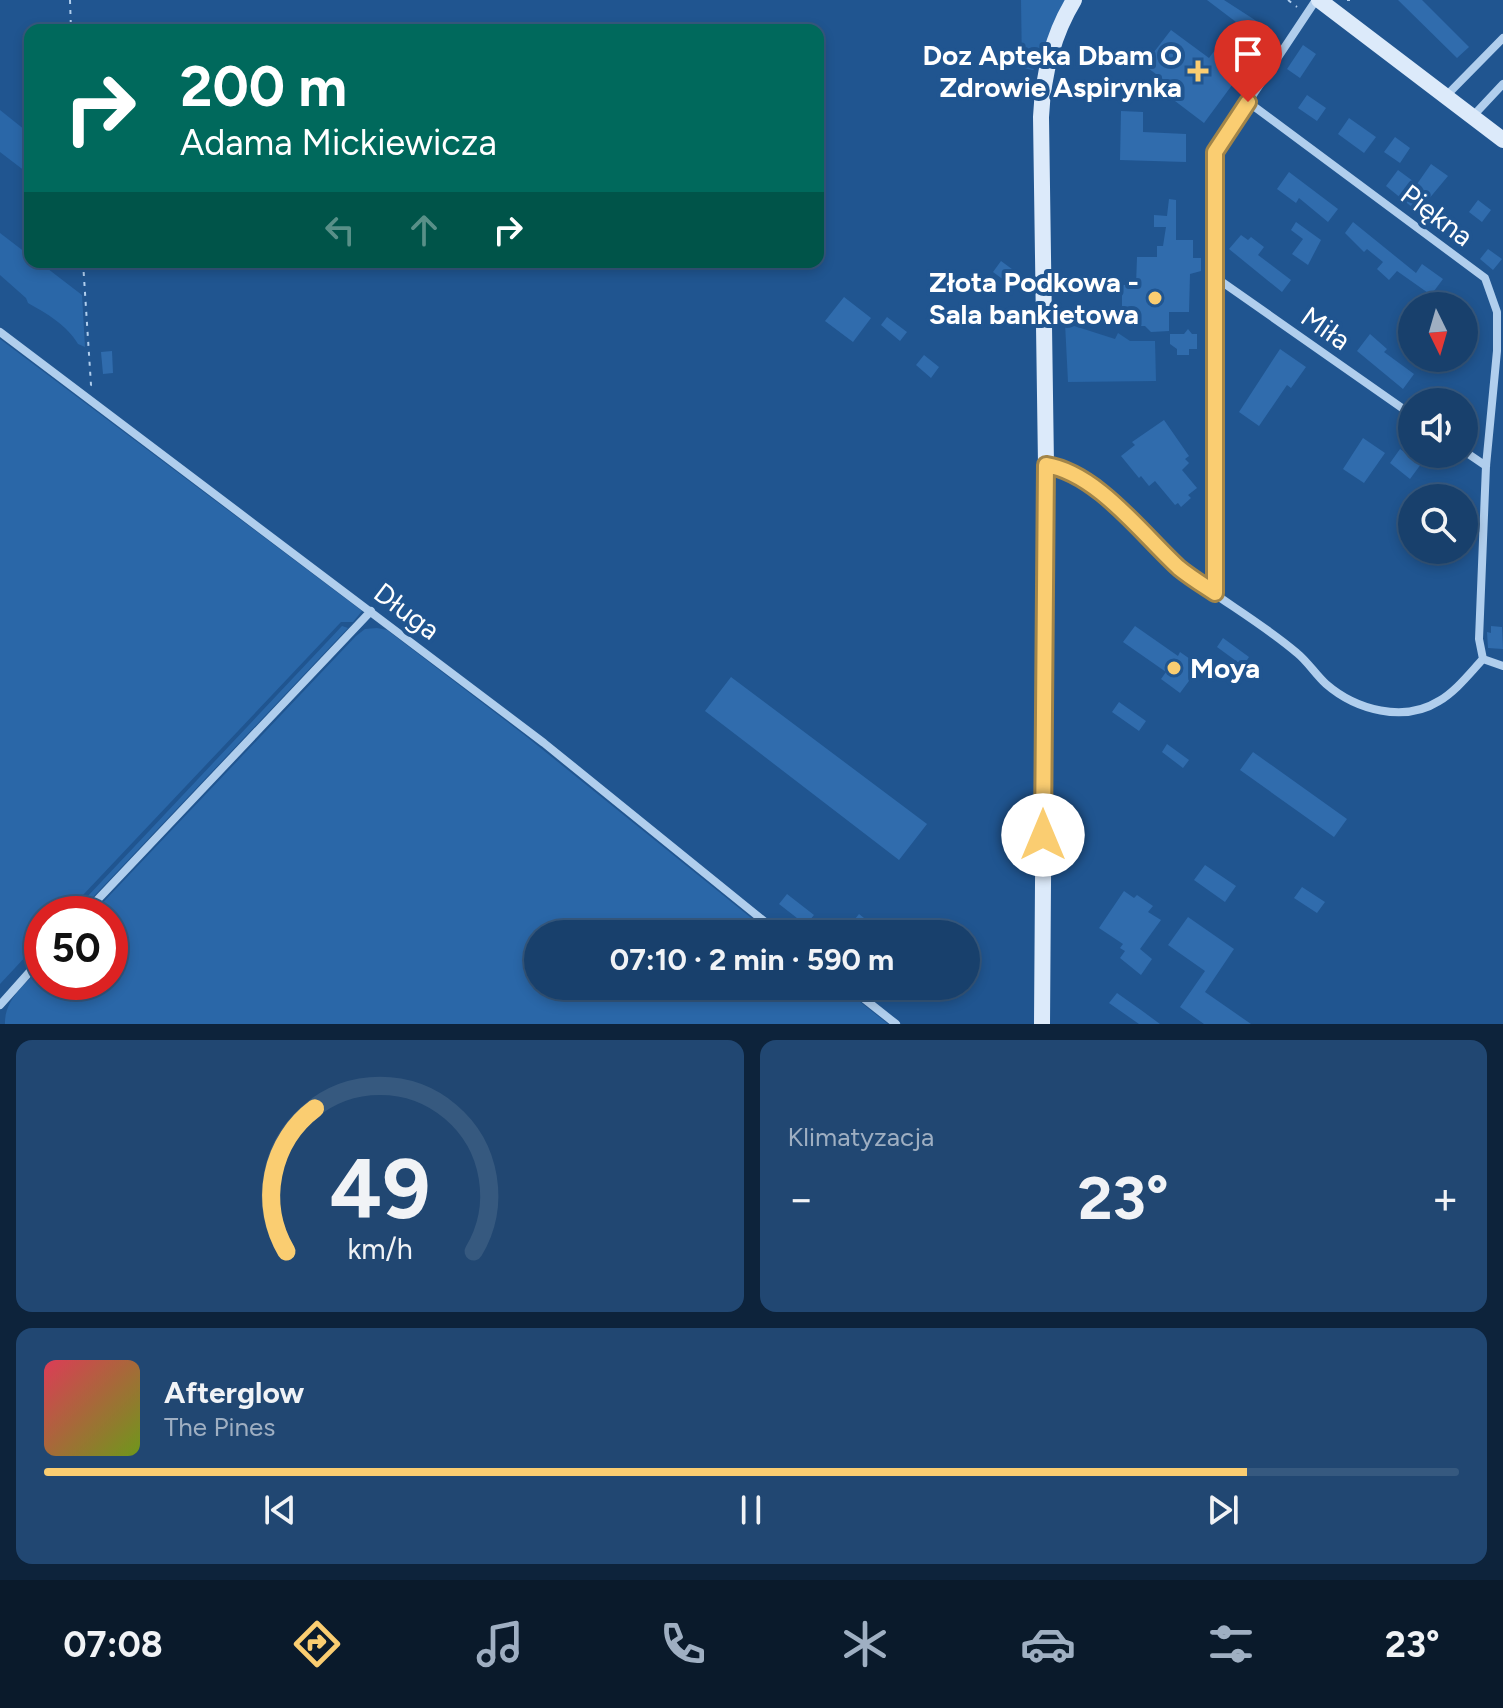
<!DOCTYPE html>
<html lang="pl">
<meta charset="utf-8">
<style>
:root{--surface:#18406c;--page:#214772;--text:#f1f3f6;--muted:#9fafc2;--line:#36597f;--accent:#facd71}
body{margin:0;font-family:Figtree,sans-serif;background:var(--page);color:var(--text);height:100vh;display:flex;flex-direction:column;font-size:30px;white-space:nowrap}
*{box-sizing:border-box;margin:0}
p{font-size:26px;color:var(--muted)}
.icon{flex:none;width:44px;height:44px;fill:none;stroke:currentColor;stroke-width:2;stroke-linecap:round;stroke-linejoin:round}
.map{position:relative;height:1024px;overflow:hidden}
.sheet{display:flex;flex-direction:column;gap:16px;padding:16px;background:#0d233b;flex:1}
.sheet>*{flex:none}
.top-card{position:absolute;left:24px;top:24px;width:800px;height:244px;border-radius:16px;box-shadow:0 4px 12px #0003,0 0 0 2px var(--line);background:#00695c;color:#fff;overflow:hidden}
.needle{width:52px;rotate:175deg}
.controls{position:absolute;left:1398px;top:292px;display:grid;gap:16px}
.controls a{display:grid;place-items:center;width:80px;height:80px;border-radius:50%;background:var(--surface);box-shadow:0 4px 12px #0003,0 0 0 2px var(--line);font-size:40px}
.speed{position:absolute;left:24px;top:896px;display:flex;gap:16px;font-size:40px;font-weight:700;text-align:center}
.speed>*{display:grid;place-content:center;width:104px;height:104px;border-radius:50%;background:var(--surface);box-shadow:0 4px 12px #0003,0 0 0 2px var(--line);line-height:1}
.speed .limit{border:12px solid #d22;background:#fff;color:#111}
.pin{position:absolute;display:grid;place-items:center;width:68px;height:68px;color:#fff;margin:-82px -34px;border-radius:50% 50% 50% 0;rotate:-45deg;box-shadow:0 0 8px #0007}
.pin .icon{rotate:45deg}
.me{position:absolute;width:88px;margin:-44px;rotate:0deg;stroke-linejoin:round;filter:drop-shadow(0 0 6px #0008)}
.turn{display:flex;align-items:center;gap:28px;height:168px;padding:0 24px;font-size:36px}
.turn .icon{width:104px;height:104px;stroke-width:2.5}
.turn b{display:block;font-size:56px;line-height:68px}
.lanes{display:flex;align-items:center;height:76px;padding:0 24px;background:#0003;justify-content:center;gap:40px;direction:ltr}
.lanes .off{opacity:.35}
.big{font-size:60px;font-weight:700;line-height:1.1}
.sheet .tile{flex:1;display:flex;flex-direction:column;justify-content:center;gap:12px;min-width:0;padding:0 28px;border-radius:16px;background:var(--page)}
.sheet .dial{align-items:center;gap:0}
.dial svg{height:208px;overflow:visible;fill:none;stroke:var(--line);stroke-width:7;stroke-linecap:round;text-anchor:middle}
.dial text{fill:var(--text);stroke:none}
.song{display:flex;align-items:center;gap:24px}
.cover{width:96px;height:96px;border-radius:12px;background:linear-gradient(135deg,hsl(350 70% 55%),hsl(80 70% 35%))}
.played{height:8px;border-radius:4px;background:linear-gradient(90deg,var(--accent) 85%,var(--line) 85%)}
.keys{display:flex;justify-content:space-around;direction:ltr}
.heat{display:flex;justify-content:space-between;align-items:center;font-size:44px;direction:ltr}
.sheet .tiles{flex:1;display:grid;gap:16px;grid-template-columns:1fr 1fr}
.tile:last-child{grid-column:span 2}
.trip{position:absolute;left:524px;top:920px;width:456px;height:80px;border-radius:40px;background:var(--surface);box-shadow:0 4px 12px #0003,0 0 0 2px var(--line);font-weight:700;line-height:80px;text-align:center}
.tab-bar{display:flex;height:128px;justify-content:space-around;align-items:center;background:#0a1a2b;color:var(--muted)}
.tab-bar .icon{width:56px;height:56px}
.tab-bar .active{color:var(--accent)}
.tab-bar b{font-size:36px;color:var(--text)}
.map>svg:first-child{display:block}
</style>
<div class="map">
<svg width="1503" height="1024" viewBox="0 0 1503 1024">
<rect width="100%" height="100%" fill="#205590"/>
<path fill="#2a67a8" d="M1021,0H1065L1046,42L1039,65L1033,70L1022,68Z
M0,110L30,134V175L0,152Z
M0,233L30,256V262H39L82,295L85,347L78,344C68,326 46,313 28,303L26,298L0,275Z
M1065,323L1115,339L1118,333L1130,341H1155L1156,381L1068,382Z
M0,339L362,611L353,622H341L65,914H42V939L0,984Z
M342,626L348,628L77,914H71Z
M377,628L387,630L527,737L771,934H538V986H840L888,1024H5C4,1000 26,983 42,967V982H110V914H92L356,636L365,629Z"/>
<path fill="#306cad" d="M1207,0H1224L1272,31L1204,123L1175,101L1181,93L1144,65L1171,30L1209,58L1236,22Z
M1398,0H1422L1469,47L1457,58Z
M1303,45L1316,54L1300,78L1287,69Z
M1307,95L1326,108L1317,121L1298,108Z
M1121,111L1143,112V132L1186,134V162L1120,160Z
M1349,118L1376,137L1364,153L1338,134Z
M1395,137L1410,148L1400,163L1384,152Z
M1431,164L1448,176L1418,212L1386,186L1398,170L1417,184Z
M1289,172L1338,209L1328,222L1299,198L1296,203L1277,189Z
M1169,199L1176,200V240H1193V258H1201V271L1190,274L1189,312H1169V331L1151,332L1145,326H1138L1139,311H1122V285H1136L1137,257H1157V246H1163L1166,227H1154V215L1167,216Z
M1478,200L1491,210L1482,222L1469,212Z
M1296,222L1321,240L1308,265L1292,254L1303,239L1291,230Z
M1353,222L1416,273L1422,264L1443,279L1431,295L1397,271L1389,280L1377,269L1383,262L1367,249L1364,252L1345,233Z
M1241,235L1248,240L1251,237L1264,247L1258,255L1291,280L1282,292L1229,249Z
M1488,249L1502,259L1493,270L1480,259Z
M1001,261L1020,275L1012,286L993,272Z
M844,297L871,318L853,342L825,321Z
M887,317L907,332L900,341L881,325Z
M1188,329L1192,334H1197V349H1189V355H1177V349L1170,344V334H1184Z
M1370,334L1387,349L1384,352L1414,374L1403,389L1357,351Z
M1280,349L1306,367L1291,388L1287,385L1259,426L1239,412Z
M112,351L113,373L103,374L101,352Z
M924,355L939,367L931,378L916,365Z
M1444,388L1462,402H1433Z
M1164,420L1189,456L1185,459L1189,463L1182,470L1197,488L1188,495L1191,498L1181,507L1178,503L1175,505L1155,481L1149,486L1141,476L1139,478L1121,456L1135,445L1132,442Z
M1363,438L1385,453L1364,483L1343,469Z
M1400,449L1421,464L1410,479L1390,463Z
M1135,626L1178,656L1180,652L1200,666L1180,693L1161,679L1166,672L1123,642Z
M1491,626L1502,627L1503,649L1488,648L1487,632L1491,633Z
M1223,638L1249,657L1243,666L1217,647Z
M731,677L927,824L899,860L705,711Z
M1119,702L1146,721L1139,731L1112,712Z
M1167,744L1189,760L1183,768L1162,752Z
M1253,752L1347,819L1334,837L1240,770Z
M1205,865L1236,886L1225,902L1194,880Z
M1302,887L1325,902L1317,913L1294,898Z
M1124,891L1134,898L1137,895L1153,906L1148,912L1161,920L1140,949L1152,959L1141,975L1120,958L1125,951L1120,948L1123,944L1099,928Z
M787,894L814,915L806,925L779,904Z
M859,914L884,934H843Z
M1188,917L1234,949L1205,992L1251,1024H1204L1180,1007L1205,971L1168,945Z
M1117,993L1141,1010L1160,1024H1139L1109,1003Z"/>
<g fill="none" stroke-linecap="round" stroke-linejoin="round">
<path stroke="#b0ceed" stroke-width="2" stroke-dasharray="4 6" stroke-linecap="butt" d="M70,0L71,30
M1288,0L1297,7
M1347,0H1350
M83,262L91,385L89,388"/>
<path stroke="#b0ceed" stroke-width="8" d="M1445,97L1503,38
M1248,102L1485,278L1497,312V351L1486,466L1479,639L1483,659
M1472,117L1503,84
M1215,277L1412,415
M0,332L544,743L780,934
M1464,451L1486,466
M1046,465C1101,473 1141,538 1183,571C1220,600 1262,623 1297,653C1308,662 1316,675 1326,684C1356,710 1404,723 1439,701C1456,691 1469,674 1483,659
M1215,593V152L1316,0
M1483,659L1503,666
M84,914L371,611
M848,986L896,1024
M0,1005L42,958"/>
<path stroke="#dceafa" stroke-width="16" d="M1319,0L1503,140
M1042,1024L1046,465L1041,117C1043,75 1052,36 1074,0"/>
</g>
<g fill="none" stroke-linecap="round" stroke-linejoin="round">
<g stroke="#a28549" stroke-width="20">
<path id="route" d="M1043,835L1046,465C1097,473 1142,534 1179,568C1190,577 1203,585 1215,593V152L1248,102"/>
</g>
<use href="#route" stroke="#facd71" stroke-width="14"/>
</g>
<g fill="#facd71" stroke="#205590" stroke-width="3">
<path d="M1194 59h8v8h8v8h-8v8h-8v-8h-8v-8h8z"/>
<circle cx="1155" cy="298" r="8"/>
<circle cx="1174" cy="668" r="8"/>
</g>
<g text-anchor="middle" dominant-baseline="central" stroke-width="8" stroke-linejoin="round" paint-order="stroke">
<g font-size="28" font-weight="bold" fill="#fff" stroke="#205590" text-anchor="end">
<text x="1182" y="55">Doz Apteka Dbam O<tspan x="1182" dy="32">Zdrowie Aspirynka</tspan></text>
<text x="1139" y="282">Złota Podkowa -<tspan x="1139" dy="32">Sala bankietowa</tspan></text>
<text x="1190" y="668" text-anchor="start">Moya</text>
</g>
<g font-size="28" fill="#fff" stroke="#205590">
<text transform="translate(1437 215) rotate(37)">Piękna</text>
<text transform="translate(1326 328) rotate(35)">Miła</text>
<text transform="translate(407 611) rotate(37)">Długa</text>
</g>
</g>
</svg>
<div class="controls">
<a><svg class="needle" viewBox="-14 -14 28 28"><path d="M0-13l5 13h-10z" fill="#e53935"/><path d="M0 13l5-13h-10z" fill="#9fafc2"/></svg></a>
<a><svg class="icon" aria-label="sound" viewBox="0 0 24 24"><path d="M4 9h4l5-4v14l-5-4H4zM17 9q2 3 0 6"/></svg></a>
<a><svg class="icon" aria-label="search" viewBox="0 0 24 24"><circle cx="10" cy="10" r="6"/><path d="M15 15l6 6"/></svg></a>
</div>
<div class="speed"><div class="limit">50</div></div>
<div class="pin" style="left:1248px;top:102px;background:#d93025"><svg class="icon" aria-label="arrive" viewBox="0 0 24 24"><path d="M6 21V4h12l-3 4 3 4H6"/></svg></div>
<svg class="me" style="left:1043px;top:835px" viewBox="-20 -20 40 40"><circle r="19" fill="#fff"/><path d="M0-13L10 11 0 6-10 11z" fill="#facd71"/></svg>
<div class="trip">07:10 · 2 min · 590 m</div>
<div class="top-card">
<div class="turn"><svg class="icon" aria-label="right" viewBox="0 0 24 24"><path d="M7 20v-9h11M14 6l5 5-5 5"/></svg><div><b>200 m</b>Adama Mickiewicza</div></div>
<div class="lanes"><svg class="icon off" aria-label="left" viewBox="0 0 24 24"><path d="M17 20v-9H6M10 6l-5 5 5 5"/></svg><svg class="icon off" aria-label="ahead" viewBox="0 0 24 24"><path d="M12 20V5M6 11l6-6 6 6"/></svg><svg class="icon" aria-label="right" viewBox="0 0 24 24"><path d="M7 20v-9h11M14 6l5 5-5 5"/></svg></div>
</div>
</div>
<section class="sheet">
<div class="tiles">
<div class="tile dial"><svg viewBox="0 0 100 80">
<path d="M14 69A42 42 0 1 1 86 69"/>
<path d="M14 69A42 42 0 0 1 25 14" stroke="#facd71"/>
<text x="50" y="56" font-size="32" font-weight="700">49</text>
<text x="50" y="72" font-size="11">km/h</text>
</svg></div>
<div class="tile"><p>Klimatyzacja</p>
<div class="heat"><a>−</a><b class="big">23°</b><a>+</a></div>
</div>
<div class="tile">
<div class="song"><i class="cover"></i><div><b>Afterglow</b><p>The Pines</p></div></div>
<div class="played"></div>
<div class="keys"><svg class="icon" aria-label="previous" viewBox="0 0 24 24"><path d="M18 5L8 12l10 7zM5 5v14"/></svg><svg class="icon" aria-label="pause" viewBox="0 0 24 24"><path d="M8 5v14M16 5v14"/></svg><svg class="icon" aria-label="next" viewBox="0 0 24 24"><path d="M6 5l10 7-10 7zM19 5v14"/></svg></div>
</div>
</div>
</section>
<nav class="tab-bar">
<b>07:08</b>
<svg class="icon active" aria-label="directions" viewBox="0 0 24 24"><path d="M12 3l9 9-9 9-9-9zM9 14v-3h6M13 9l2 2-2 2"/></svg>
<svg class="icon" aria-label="music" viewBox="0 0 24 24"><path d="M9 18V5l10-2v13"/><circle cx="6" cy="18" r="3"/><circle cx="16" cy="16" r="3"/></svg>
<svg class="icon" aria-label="phone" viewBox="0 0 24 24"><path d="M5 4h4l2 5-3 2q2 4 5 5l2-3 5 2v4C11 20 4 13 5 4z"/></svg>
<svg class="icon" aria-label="climate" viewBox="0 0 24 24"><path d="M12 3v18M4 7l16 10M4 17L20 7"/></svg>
<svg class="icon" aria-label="car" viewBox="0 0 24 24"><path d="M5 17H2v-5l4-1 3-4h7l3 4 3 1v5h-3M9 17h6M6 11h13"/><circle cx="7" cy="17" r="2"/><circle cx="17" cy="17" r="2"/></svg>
<svg class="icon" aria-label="filters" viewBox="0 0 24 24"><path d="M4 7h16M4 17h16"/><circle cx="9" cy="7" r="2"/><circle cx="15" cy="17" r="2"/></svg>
<b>23°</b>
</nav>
